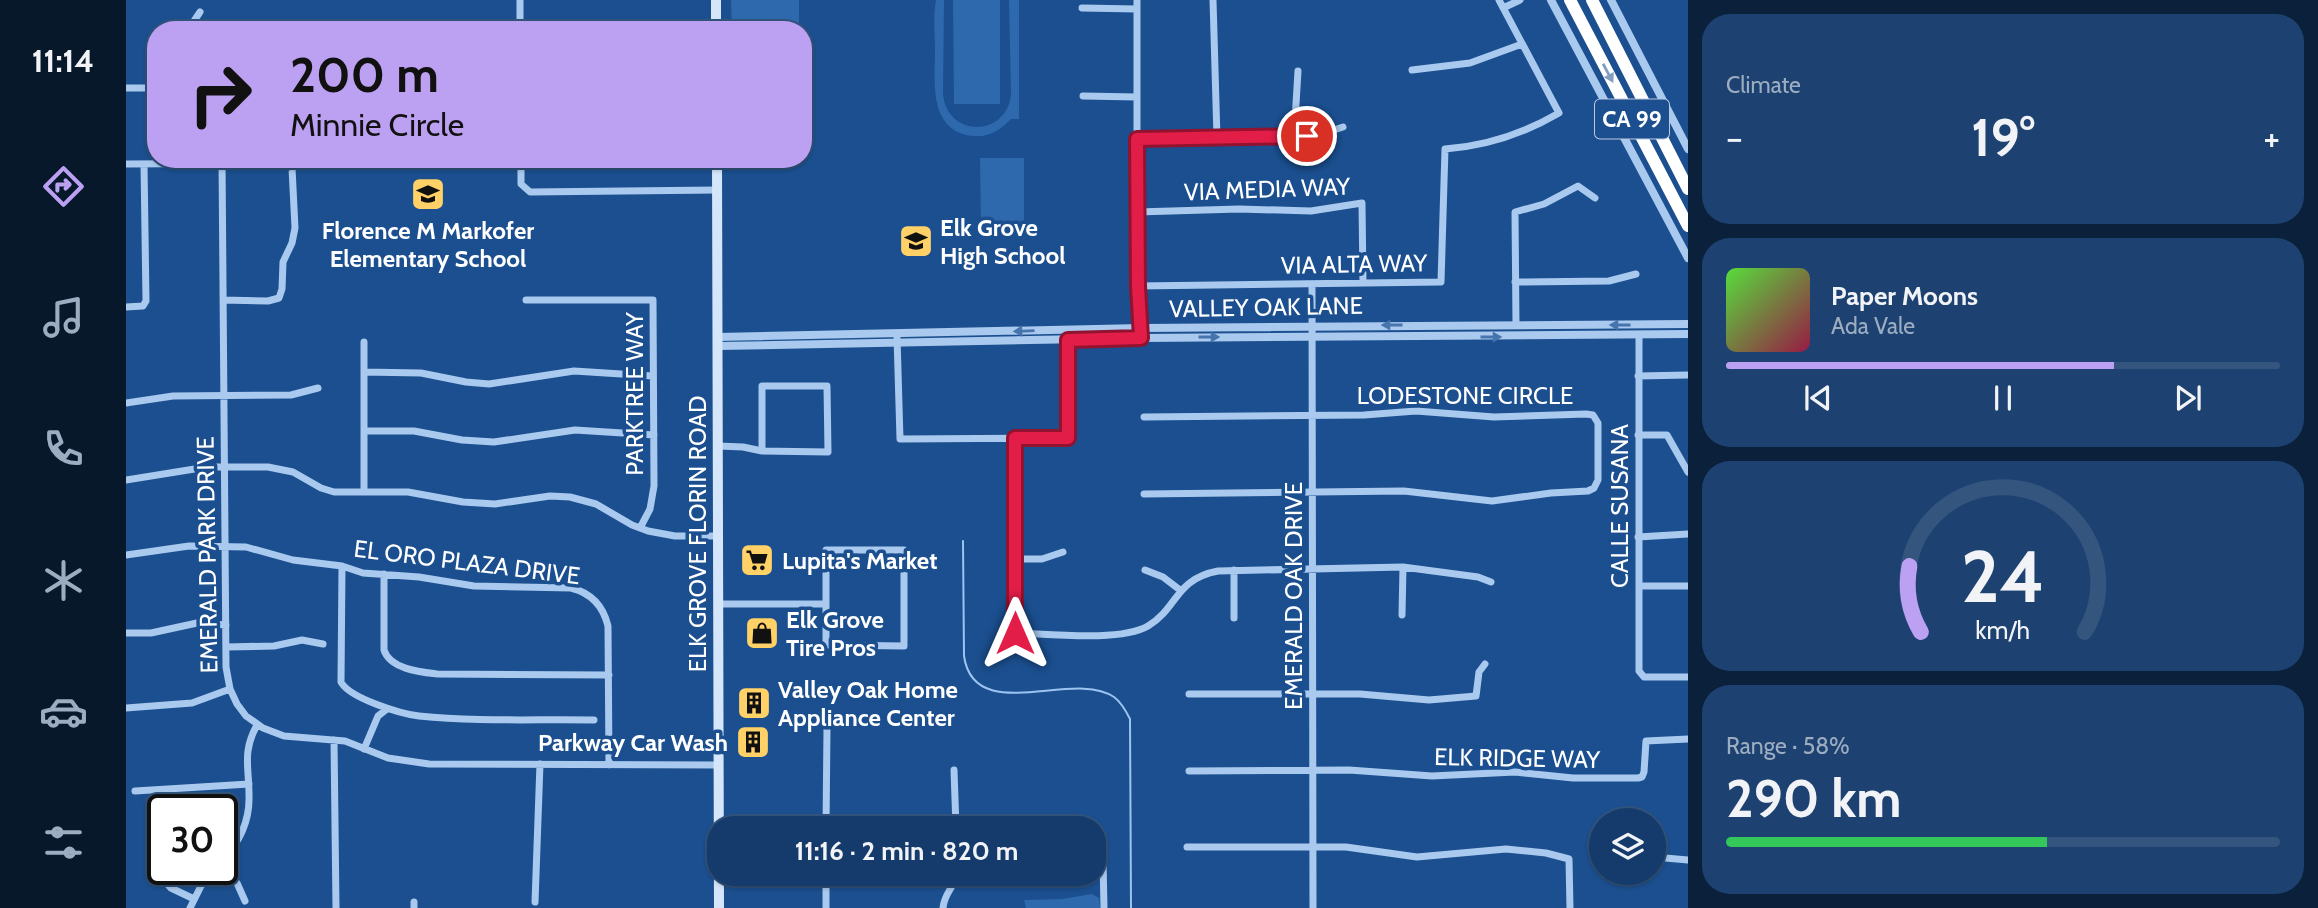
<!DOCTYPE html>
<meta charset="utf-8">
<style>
:root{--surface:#143b6b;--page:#1d4271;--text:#f1f3f6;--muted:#9dadc1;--line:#33557e;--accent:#bca0f2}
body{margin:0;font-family:Cabin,sans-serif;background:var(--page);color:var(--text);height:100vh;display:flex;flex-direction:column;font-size:26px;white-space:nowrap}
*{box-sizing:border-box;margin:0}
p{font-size:23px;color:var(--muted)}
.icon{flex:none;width:38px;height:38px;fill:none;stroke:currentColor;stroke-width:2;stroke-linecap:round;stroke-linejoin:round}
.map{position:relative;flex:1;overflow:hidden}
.drawer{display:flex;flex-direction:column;gap:14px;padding:14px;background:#0b203b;width:630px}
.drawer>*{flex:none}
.top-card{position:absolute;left:21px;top:21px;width:665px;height:147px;border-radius:28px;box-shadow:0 2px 5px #0004,0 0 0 2px var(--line);background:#bca0f2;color:#111;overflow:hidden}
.buttons{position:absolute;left:1463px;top:808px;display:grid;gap:14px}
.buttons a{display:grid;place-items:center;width:77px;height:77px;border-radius:50%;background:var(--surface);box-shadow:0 2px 5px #0004,0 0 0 2px var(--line);font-size:35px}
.speed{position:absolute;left:21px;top:794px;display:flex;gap:14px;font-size:35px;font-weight:700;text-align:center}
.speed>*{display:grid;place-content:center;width:91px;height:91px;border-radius:50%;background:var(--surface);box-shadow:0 2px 5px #0004,0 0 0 2px var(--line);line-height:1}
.speed .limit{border:4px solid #111;border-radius:10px;background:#fff;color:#111}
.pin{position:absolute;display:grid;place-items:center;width:60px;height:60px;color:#fff;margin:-30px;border:4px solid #fff;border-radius:50%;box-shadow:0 2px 7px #0007}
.me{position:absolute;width:77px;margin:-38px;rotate:0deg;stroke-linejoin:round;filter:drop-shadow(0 0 5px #0008)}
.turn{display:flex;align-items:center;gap:24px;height:147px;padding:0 28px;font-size:32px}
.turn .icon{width:91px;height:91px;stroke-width:2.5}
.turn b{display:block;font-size:49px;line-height:60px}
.big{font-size:52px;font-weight:700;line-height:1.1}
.drawer .widget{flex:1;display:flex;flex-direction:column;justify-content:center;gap:10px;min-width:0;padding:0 24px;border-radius:28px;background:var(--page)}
.drawer .dial{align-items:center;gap:0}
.dial svg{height:182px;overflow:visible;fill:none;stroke:var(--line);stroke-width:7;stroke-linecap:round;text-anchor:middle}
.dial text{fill:var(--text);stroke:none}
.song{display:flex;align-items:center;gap:21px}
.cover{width:84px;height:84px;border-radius:10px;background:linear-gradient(135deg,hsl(110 70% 55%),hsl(340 70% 35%))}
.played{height:7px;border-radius:4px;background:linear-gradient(90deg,var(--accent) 70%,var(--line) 70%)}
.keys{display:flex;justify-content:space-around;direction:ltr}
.heat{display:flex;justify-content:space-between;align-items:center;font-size:38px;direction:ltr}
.charge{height:10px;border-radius:5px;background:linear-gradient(90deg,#34c759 58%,var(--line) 0)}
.trip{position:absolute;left:581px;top:816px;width:399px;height:70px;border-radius:28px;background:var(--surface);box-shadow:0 2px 5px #0004,0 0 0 2px var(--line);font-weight:700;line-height:70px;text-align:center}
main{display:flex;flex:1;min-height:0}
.tabs{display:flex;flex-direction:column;width:126px;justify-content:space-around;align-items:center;background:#08182b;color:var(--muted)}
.tabs .icon{width:49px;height:49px}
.tabs .active{color:var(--accent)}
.tabs b{font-size:32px;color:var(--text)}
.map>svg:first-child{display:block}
</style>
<main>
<nav class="tabs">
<b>11:14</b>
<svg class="icon active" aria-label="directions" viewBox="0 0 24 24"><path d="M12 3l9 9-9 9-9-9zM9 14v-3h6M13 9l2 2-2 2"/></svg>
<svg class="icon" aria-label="music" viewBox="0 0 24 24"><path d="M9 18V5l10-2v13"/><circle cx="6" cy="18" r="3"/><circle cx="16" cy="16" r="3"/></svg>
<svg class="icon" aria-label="phone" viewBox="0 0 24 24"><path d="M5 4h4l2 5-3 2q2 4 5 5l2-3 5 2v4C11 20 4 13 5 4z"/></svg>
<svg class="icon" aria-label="climate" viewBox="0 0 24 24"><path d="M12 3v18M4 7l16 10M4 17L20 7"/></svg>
<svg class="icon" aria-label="car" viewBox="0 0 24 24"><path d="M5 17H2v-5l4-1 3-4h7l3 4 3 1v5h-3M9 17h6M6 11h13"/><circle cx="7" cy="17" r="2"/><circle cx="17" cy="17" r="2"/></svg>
<svg class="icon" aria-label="filters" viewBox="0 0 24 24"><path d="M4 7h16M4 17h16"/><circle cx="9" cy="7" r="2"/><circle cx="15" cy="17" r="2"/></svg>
</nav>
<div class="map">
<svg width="1562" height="908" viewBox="0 0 1562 908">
<rect width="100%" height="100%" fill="#1b4f8f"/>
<path fill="#2e69ad" d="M605,0H673V30H606Z
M810,0H818L817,94C821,138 881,138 885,94L883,0H893V119H885C875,130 862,138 846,136C802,130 809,82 809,50C809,33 807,16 810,0Z
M827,0H874V104H828Z
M854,158H898V228L855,227Z
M966,894L973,898L974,908H900L898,900L936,899Z"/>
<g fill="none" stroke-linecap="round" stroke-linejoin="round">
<path stroke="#9cc4f0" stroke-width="2" d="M837,541L838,656C848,726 947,669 988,697C995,702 1000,711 1004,719L1005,908"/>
<path stroke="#a9c9ee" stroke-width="7" d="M1011,0V286L1015,338
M1087,0L1091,138
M956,8L1011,9
M1377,8L1394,0
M157,24L160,30
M62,30L74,12
M394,30V0
M1286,70L1344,63L1396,44
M0,88H30
M957,96L1011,97
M1168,137L1172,71
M1011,139L1168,137L1196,134L1217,127
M96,159L100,667L104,689L111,704L120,716L137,728L158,736L219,741L262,758L303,764L593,765
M395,159V184L404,192L591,190
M0,164L157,163L166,168L169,228L166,243L157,262L156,289L153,298L142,301L97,300
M1011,212L1113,209L1185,211L1236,203L1237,283
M1389,282L1483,281L1510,274
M1186,284L1187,908
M1011,286L1315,282L1319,149C1361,146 1397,134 1433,113L1373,0
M400,300H527L528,486L524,509L514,528
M0,307L17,306L20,301L18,164
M1390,325L1389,212L1418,204L1452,186L1469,198
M1513,336V671L1518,677H1562
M771,337L774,439L941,438L942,330
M238,372L295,373L340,382L363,384L448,371L527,376
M1512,376L1562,375
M636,386H701L702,452L636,451Z
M0,403L47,396L165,395L192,388
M1018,417L1238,415L1290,411L1368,417L1460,414L1467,415L1472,423V480L1468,488L1462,491L1425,493L1366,501L1278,491L1018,494
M238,431H288L336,440L368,442L449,430L528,435
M1512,435H1541L1562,472
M889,438V633C923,634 995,642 1022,626C1052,608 1049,579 1092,571L1277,567L1352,577L1365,582
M592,446L617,447L636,451
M0,480L81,467H142L167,472L195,488L208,492H282L337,502L369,504L424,496L444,497L470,504L506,525L522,531L549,536H592
M238,492V342
M1512,537L1562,534
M700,550H778V646L700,645Z
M0,555L63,546L120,547L167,560L216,566L237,573L293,577L348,586L445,588C465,593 477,605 482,626L483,765
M889,559H916L937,552
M216,566L215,682C223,698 275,714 293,716C351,722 410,719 468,720
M1019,570L1037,577L1054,590
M258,574V650C264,669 294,672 311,674L483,675
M1513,586H1562
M592,604H700
M1276,615L1277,567
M1108,618V570
M0,633H25L71,623L100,625
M100,647L148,646L176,640L197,644
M1063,694H1234L1303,700L1350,696L1353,672L1359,664
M0,708L66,703L104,689
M208,740L210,908
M238,749L252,716L261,709
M828,770L830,828
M1063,771L1223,770L1306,776L1389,772L1447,778H1512L1516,777L1518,772L1520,741L1562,739
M9,791L123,784
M700,828L701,728
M1061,847H1220L1291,857L1380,849L1420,853L1443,859L1444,908
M1528,857L1562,860
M977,860L978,908
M96,861C113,843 124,820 123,795C123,767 116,752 131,725
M96,866L111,883L119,901
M700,873V908
M32,874L45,888L68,899
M288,902V908
M409,902L414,764
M64,908L75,886L88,870
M817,908C818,893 829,887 831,873"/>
<path stroke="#a9c9ee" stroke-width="8" d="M1425,0L1562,258
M1485,0L1562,149
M592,337L1015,328L1562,324
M592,346L1015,338L1562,334"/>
<path stroke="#d6e6fa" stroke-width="10" d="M590,0V30
M591,159L593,908"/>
<path stroke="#fff" stroke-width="12" d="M1444,0L1562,226
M1466,0L1562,189"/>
</g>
<defs><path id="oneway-solid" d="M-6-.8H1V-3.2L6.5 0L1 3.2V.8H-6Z" transform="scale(1.75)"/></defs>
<use fill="#829ec1" href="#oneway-solid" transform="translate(1482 73) rotate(62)"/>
<g fill="#4674ac">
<use href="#oneway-solid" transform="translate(1266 325) rotate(180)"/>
<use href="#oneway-solid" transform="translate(1494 325) rotate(180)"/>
<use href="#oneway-solid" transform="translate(898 331) rotate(178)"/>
<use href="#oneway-solid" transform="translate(1083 337)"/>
<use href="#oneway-solid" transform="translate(1365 337)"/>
</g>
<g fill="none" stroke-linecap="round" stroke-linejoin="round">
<g stroke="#92132f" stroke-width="18">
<path id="route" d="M889,633V438H942V340L1015,338L1012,286L1011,139L1181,136"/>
</g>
<use href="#route" stroke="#e11d48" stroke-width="12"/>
</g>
<defs>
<g id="school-square" transform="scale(1.75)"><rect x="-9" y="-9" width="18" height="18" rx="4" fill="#ffd166" stroke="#1b4f8f"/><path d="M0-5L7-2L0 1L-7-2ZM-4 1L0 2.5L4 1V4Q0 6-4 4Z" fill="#111"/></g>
<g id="supermarket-square" transform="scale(1.75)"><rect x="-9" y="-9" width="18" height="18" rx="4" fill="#ffd166" stroke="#1b4f8f"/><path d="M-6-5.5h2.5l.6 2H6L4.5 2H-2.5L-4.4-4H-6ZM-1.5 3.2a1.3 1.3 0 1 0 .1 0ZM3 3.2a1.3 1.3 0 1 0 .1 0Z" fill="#111"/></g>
<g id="shop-square" transform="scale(1.75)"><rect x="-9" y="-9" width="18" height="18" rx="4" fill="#ffd166" stroke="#1b4f8f"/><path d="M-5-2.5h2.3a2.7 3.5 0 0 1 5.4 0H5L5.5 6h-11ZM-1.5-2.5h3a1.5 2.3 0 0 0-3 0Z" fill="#111"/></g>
<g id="building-square" transform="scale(1.75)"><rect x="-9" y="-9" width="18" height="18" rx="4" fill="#ffd166" stroke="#1b4f8f"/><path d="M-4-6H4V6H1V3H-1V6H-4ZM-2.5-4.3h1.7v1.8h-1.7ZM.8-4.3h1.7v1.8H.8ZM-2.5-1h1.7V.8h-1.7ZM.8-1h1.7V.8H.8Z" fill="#111"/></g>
</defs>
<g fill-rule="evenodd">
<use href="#school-square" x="302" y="194"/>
<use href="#school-square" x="790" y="241"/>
<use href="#supermarket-square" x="631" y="560"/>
<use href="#shop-square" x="636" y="633"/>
<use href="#building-square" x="628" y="703"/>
<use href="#building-square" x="627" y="742"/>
</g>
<g text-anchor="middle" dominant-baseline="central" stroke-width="7" stroke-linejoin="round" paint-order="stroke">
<rect fill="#1b4f8f" stroke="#bbcadd" stroke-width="2" x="1469" y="99.5" width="74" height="39" rx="5"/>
<g font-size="23" font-weight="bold" fill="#fff">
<text x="1506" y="119">CA 99</text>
</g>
<g font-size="24" fill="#fff" stroke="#1b4f8f">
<text transform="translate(1141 189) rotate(-2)">VIA MEDIA WAY</text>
<text transform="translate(1228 264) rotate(-1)">VIA ALTA WAY</text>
<text transform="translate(1140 307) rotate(-1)">VALLEY OAK LANE</text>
<text transform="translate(508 394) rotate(-90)">PARKTREE WAY</text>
<text x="1339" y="395">LODESTONE CIRCLE</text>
<text transform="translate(1493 506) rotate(-90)">CALLE SUSANA</text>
<text transform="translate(571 534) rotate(-90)">ELK GROVE FLORIN ROAD</text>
<text transform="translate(81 555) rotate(-91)">EMERALD PARK DRIVE</text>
<text transform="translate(341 562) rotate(7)">EL ORO PLAZA DRIVE</text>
<text transform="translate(1167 596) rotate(-90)">EMERALD OAK DRIVE</text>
<text transform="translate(1391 758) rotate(1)">ELK RIDGE WAY</text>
</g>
<g font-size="24" font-weight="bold" fill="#fff" stroke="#1b4f8f" text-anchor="start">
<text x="814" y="227">Elk Grove<tspan x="814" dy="28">High School</tspan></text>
<text x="302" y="230" text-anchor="middle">Florence M Markofer<tspan x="302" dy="28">Elementary School</tspan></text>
<text x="656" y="560">Lupita's Market</text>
<text x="660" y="619">Elk Grove<tspan x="660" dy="28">Tire Pros</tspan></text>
<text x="652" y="689">Valley Oak Home<tspan x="652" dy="28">Appliance Center</tspan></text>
<text x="602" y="742" text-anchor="end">Parkway Car Wash</text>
</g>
</g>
</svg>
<div class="buttons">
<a><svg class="icon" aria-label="layers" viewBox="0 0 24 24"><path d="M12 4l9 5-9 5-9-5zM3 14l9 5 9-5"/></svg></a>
</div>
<div class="speed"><div class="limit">30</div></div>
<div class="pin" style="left:1181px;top:136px;background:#d93025"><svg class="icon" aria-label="arrive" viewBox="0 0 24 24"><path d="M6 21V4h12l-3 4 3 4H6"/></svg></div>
<svg class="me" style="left:889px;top:633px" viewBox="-20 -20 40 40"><path d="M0-17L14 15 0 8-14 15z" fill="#e11d48" stroke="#fff" stroke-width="4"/></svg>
<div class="trip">11:16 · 2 min · 820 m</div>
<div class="top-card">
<div class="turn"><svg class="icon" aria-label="right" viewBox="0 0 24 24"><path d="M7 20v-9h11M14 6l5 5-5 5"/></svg><div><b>200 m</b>Minnie Circle</div></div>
</div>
</div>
<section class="drawer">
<div class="widget"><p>Climate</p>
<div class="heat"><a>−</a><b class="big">19°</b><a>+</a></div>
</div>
<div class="widget">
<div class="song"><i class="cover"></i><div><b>Paper Moons</b><p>Ada Vale</p></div></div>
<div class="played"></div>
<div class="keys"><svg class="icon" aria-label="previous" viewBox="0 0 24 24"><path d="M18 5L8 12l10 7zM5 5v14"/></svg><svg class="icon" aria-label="pause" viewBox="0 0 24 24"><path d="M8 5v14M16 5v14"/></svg><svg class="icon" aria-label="next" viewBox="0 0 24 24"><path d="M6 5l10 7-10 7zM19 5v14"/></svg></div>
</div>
<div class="widget dial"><svg viewBox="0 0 100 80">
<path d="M14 69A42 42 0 1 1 86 69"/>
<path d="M14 69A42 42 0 0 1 9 40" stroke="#bca0f2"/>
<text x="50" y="56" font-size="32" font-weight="700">24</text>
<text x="50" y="72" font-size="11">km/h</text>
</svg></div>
<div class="widget"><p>Range · 58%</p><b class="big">290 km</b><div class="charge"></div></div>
</section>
</main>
